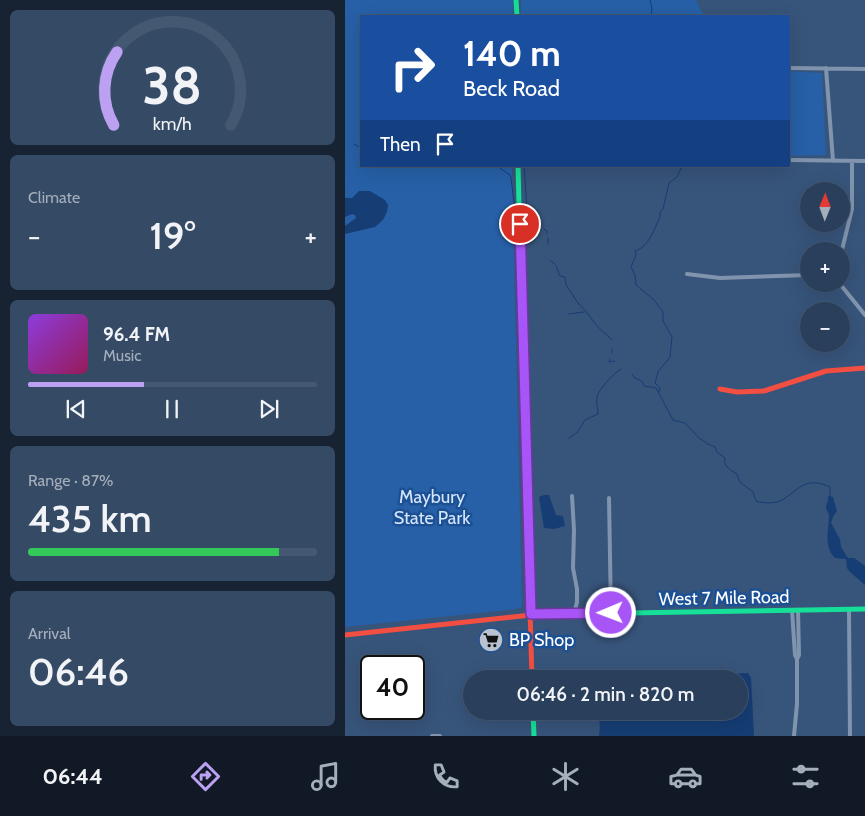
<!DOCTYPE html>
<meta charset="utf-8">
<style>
:root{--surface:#293f5c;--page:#354a65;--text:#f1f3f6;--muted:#a5afbb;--line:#455872;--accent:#bca0f2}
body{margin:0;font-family:Cabin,sans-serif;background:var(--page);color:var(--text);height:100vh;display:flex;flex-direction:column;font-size:19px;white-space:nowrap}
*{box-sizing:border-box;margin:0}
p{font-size:16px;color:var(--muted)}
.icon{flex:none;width:28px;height:28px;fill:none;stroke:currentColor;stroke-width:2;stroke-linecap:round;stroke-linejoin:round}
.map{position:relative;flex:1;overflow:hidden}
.sheet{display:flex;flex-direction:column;gap:10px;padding:10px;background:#172333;width:345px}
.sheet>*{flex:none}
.hud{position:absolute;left:15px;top:15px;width:430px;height:152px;border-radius:0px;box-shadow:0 5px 20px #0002,0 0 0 1px var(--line);background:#1a4fa0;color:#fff;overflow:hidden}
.needle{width:32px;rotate:1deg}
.tools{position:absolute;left:455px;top:182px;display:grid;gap:10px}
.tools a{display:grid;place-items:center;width:50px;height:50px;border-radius:50%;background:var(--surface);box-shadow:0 5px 20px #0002,0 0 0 1px var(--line);font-size:25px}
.speed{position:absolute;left:15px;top:655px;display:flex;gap:10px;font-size:25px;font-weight:700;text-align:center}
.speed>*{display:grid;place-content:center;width:65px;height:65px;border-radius:50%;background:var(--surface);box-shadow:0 5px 20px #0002,0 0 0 1px var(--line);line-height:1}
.speed .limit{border:2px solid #111;border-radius:8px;background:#fff;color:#111}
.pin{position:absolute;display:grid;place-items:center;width:42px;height:42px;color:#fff;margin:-21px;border:2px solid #fff;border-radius:50%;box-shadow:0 1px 5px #0007}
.me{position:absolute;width:55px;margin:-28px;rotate:269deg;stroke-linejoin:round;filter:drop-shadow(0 0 4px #0008)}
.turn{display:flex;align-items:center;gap:18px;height:105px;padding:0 20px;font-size:22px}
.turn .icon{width:65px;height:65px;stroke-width:2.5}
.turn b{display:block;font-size:35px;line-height:42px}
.then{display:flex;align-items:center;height:48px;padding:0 20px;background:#0003;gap:10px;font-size:19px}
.big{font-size:38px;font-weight:600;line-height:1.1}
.sheet .widget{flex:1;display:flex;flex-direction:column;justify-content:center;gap:8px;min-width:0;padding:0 18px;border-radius:8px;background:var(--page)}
.sheet .dial{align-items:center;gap:0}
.dial svg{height:130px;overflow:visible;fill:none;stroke:var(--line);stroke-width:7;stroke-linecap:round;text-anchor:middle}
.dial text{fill:var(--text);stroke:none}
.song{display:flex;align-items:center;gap:15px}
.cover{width:60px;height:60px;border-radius:8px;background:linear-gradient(135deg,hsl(270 70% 55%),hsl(330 70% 35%))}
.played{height:5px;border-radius:2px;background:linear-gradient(90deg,var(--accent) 40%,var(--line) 40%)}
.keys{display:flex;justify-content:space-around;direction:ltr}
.heat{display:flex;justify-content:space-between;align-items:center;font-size:28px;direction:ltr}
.charge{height:8px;border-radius:4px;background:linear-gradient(90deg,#34c759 87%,var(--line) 0)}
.trip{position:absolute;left:118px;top:670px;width:285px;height:50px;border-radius:25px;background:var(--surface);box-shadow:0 5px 20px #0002,0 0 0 1px var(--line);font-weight:600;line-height:50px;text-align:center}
.menu{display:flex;height:80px;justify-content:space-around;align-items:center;background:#101925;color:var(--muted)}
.menu .icon{width:35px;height:35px}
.menu .selected{color:var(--accent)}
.menu b{font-size:22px;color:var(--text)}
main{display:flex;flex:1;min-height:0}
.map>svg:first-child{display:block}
</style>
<main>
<section class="sheet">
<div class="widget dial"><svg viewBox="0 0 100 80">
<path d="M14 69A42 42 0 1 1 86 69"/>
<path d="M14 69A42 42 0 0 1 16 24" stroke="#bca0f2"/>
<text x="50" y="56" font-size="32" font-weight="700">38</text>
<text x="50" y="72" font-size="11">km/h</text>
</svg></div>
<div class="widget"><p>Climate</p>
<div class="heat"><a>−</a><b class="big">19°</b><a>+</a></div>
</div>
<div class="widget">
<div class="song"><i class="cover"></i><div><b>96.4 FM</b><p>Music</p></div></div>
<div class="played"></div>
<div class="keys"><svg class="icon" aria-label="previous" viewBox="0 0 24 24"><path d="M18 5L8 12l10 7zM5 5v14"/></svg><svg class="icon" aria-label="pause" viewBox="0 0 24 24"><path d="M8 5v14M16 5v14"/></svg><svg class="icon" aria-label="next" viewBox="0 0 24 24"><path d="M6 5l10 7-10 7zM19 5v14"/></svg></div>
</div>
<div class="widget"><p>Range · 87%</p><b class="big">435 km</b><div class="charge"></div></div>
<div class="widget"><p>Arrival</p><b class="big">06:46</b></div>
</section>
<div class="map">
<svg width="520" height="736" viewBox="0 0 520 736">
<rect width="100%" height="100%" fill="#37547a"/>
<path fill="#2760a7" d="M0,0H168V16H16V166H167L177,607L171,609L0,627Z
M176,0H351L359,16H176Z
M444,71L477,73L481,155L444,156Z"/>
<path fill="#163d74" d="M14,191H25L40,200L43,205L42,212L38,220L30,227L0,234V226L11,218L10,215L7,214L0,217V198H7Z
M199,495H204L211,515L218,516L220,526L209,529L199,528L194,497Z
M483,496L488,497L492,511L488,517L486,523L495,539L496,547L503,558H509L520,566V585L505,572L502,568L501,559L490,558C478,546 484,530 484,515C483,511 482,512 481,508C481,503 484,501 483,496Z
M289,672L329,675L354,673L362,675L403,673L406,678L409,736H254L255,727L253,711H394V679H257L261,673L279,674Z"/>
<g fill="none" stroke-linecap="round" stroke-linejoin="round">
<path stroke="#163d74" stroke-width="1" d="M305,0L307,9L306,16
M9,144L16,148
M152,166L165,175L166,178L170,210L173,342
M179,166L182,209L196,225
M199,229L202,231V234
M203,244V238
M206,261L210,264
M211,266L215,276L220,277L221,285L233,303L243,314L252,326L267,340
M224,314L239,312
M267,353V349
M265,359L264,362L270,361
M287,374L290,378L297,381L299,386L311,388L328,420L340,423L354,438L363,444L370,447L372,452L380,458C378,465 384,470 391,473L395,482L408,492L411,501C417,503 428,504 435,501C454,491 459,475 485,487V497
M314,392L315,388L310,383L313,372L325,357L327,337L318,321V312L309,300L291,285L290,275L286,267L291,255L290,251C304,247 309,229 315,217V212L318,209L324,183L332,177L337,166
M224,438L232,433L240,420L253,414C253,409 251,402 252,397C253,390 269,373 276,369"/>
<path stroke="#8194ad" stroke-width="4" d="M444,68L520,69
M481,68L488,161
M444,160L520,161
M496,254L507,209V161
M342,274L375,278L464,275
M495,284L520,315
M227,496L229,530L228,568L232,589V602L229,614
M264,498L266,613
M504,609L505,736
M447,610L450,655L452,659
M87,736H95
M449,736L452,704V659L454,655L453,610"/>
<path stroke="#16e098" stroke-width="5" d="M171,0L172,16
M173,166L183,540
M223,614L520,609
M188,711L189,736"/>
<path stroke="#f24e42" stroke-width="5" d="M375,389L392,392L419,391L481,371L520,368
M183,540L187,679
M0,635L186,615L223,614"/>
</g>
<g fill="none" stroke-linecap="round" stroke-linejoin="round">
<g stroke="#6d37a1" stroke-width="12">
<path id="route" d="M175,224L186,614L266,613"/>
</g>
<use href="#route" stroke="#a855f7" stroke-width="9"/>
</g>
<defs>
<g id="supermarket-disc" transform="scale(1.25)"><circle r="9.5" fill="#b9c3d0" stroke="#1c5095"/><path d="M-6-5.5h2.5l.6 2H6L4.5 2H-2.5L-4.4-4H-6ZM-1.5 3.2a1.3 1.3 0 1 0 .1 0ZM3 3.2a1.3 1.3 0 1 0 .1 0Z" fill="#111"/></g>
</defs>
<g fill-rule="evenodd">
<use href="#supermarket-disc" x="146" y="640"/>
</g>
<g text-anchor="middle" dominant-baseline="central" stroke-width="5" stroke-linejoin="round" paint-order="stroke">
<g font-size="18" fill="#d5e6fb" stroke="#1c5095">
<text x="87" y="497">Maybury<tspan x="87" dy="21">State Park</tspan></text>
</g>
<g font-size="18" fill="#fff" stroke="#1c5095">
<text transform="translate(379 598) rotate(-1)">West 7 Mile Road</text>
</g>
<g font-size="18" fill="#fff" stroke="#1c5095" text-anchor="start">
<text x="164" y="640">BP Shop</text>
</g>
</g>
</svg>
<div class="tools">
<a><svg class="needle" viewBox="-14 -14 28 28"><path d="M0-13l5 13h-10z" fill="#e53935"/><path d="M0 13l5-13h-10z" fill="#a5afbb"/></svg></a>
<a>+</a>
<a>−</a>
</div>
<div class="speed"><div class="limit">40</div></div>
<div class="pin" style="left:175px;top:224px;background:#d93025"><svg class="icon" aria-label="arrive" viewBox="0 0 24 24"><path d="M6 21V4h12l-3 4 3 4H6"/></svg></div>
<svg class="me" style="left:266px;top:613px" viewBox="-20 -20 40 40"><circle r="17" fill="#a855f7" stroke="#fff" stroke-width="3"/><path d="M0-11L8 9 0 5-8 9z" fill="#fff"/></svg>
<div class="trip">06:46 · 2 min · 820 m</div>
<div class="hud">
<div class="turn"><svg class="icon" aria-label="right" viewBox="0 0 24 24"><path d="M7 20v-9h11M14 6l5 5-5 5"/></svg><div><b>140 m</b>Beck Road</div></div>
<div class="then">Then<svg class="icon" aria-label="arrive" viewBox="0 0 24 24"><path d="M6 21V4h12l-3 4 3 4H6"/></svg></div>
</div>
</div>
</main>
<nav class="menu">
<b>06:44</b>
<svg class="icon selected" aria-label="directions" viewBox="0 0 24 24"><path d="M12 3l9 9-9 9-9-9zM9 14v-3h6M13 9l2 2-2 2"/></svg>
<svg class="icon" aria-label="music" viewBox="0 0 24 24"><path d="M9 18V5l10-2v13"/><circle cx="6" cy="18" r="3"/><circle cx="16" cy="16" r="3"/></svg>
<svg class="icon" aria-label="phone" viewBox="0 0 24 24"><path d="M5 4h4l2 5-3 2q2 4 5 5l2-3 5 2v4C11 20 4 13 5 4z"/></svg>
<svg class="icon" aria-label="climate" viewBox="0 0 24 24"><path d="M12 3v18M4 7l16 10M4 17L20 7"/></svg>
<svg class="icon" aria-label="car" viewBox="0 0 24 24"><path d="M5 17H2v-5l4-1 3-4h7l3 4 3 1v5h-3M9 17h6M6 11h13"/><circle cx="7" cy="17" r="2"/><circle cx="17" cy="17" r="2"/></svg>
<svg class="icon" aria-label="filters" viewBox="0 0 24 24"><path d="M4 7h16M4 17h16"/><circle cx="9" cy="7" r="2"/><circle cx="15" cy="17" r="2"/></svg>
</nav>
